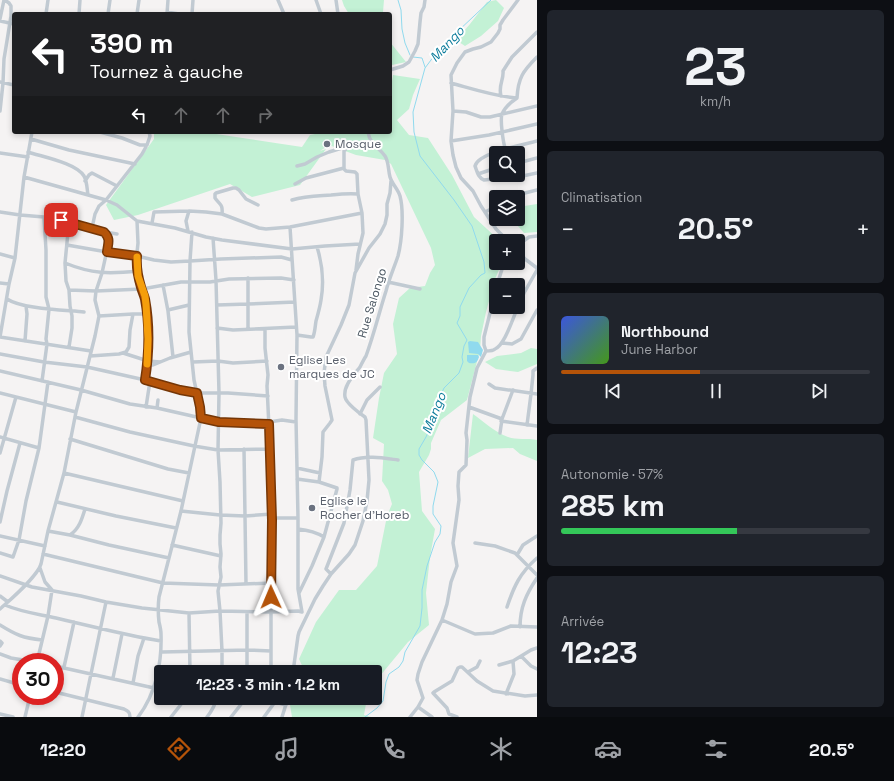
<!DOCTYPE html>
<html lang="fr">
<meta charset="utf-8">
<style>
:root{--surface:#171b24;--page:#20242c;--text:#f1f3f6;--muted:#9ea1a6;--line:#363941;--accent:#b45309}
body{margin:0;font-family:"Space Grotesk",sans-serif;background:var(--page);color:var(--text);height:100vh;display:flex;flex-direction:column;font-size:15px;white-space:nowrap}
*{box-sizing:border-box;margin:0}
p{font-size:13px;color:var(--muted)}
.icon{flex:none;width:22px;height:22px;fill:none;stroke:currentColor;stroke-width:2;stroke-linecap:round;stroke-linejoin:round}
.map{position:relative;flex:1;overflow:hidden}
.panel{display:flex;flex-direction:column;gap:10px;padding:10px;background:#0d0f14;width:357px}
.panel>*{flex:none}
.banner{position:absolute;left:12px;top:12px;width:380px;height:122px;border-radius:4px;box-shadow:0 2px 6px #0003;background:#202124;color:#fff;overflow:hidden}
.tools{position:absolute;left:489px;top:146px;display:grid;gap:8px}
.tools a{display:grid;place-items:center;width:36px;height:36px;border-radius:4px;background:var(--surface);box-shadow:0 2px 6px #0003;font-size:20px}
.speed{position:absolute;left:12px;top:653px;display:flex;gap:8px;font-size:20px;font-weight:700;text-align:center}
.speed>*{display:grid;place-content:center;width:52px;height:52px;border-radius:50%;background:var(--surface);box-shadow:0 2px 6px #0003;line-height:1}
.speed .limit{border:6px solid #d22;background:#fff;color:#111}
.pin{position:absolute;display:grid;place-items:center;width:34px;height:34px;color:#fff;margin:-17px;border-radius:8px;box-shadow:0 2px 6px #0006}
.me{position:absolute;width:44px;margin:-22px;rotate:359deg;stroke-linejoin:round;filter:drop-shadow(0 0 3px #0008)}
.turn{display:flex;align-items:center;gap:14px;height:84px;padding:0 12px;font-size:18px}
.turn .icon{width:52px;height:52px;stroke-width:2.5}
.turn b{display:block;font-size:28px;line-height:34px}
.lanes{display:flex;align-items:center;height:38px;padding:0 12px;background:#0003;justify-content:center;gap:20px;direction:ltr}
.lanes .off{opacity:.35}
.big{font-size:30px;font-weight:700;line-height:1.1}
.panel .widget{flex:1;display:flex;flex-direction:column;justify-content:center;gap:6px;min-width:0;padding:0 14px;border-radius:6px;background:var(--page)}
.panel .dial{align-items:center;gap:0}
.dial b{font-size:52px;line-height:1}
.song{display:flex;align-items:center;gap:12px}
.cover{width:48px;height:48px;border-radius:6px;background:linear-gradient(135deg,hsl(230 70% 55%),hsl(100 70% 35%))}
.played{height:4px;border-radius:2px;background:linear-gradient(90deg,var(--accent) 45%,var(--line) 45%)}
.keys{display:flex;justify-content:space-around;direction:ltr}
.heat{display:flex;justify-content:space-between;align-items:center;font-size:22px;direction:ltr}
.charge{height:6px;border-radius:3px;background:linear-gradient(90deg,#34c759 57%,var(--line) 0)}
.trip{position:absolute;left:154px;top:665px;width:228px;height:40px;border-radius:4px;background:var(--surface);box-shadow:0 2px 6px #0003;font-weight:700;line-height:40px;text-align:center}
.tab-bar{display:flex;height:64px;justify-content:space-around;align-items:center;background:#090b0e;color:var(--muted)}
.tab-bar .icon{width:28px;height:28px}
.tab-bar .current{color:var(--accent)}
.tab-bar b{font-size:18px;color:var(--text)}
main{display:flex;flex:1;min-height:0}
.map>svg:first-child{display:block}
</style>
<main>
<div class="map">
<svg width="537" height="717" viewBox="0 0 537 717">
<rect width="100%" height="100%" fill="#f5f3f3"/>
<path fill="#c3f1d5" d="M342,0H384L383,12L381,14H349L344,6Z
M496,0L504,8L498,21L481,36L465,46L456,40L470,24L487,2Z
M390,42L406,62L392,65H390Z
M393,75L420,79L413,95L409,109L397,120L409,135L428,138L452,175L474,217L500,241H496V263H502L495,279L486,312L481,336L480,350L467,400L441,420L431,443V449L429,455L419,472L422,511L435,529L430,557L426,593L429,625L408,642L375,682V672H305L299,659L316,622L339,590H356L377,566L387,516L392,504L388,490L382,481L384,444L373,438L379,398L384,373L397,354L393,324L399,298L410,288L425,286L430,273L435,265L431,248L391,164L385,160L356,155L329,145L320,151L326,149L300,185L252,197L230,184L138,215L114,220L106,205L154,139V132H203L302,147L310,135L325,132H390V93Z
M537,204V232L524,233L517,225L516,219H518V207Z
M531,348L537,349V364L518,372L496,369L485,362L497,356L521,353Z
M473,414C484,422 495,432 508,437C516,440 528,438 537,440V461L520,454L513,448L485,449L468,458Z
M293,698H367L364,715L371,717H292L290,705Z"/>
<path fill="#90daee" d="M470,341L478,342L483,350L481,357L478,354L469,353L468,342Z
M467,355H478L479,357C477,363 475,364 469,363L467,361Z"/>
<g fill="none" stroke-linecap="round" stroke-linejoin="round">
<path stroke="#90daee" stroke-width="1" d="M398,0L401,10L402,29L405,43L410,55
M413,57L422,58L425,67
M365,717L377,708L383,701L386,682L389,674L399,667L403,661L405,652L420,626L422,608V590L427,566L435,542L440,534L441,526L433,514V506L438,482L434,472L422,460L419,455V449L426,437L436,414L438,401L444,388L459,373L463,362L462,357L464,346L467,340L457,323L460,316V307L469,288L481,275L485,273L484,262L472,226L454,200L420,156L414,132L413,112L425,68L440,48L491,0"/>
<path stroke="#c1cad2" stroke-width="3.5" d="M278,0L284,14
M316,0L321,14
M336,0L338,14
M167,12L179,14
M46,14L48,0
M79,14L80,0
M108,14L110,0
M137,14L139,0
M167,14L168,0
M192,14L193,0
M0,19L4,0
M0,21L14,24
M390,70L403,66L409,62L415,51L418,44L420,22L421,13L424,7L425,0
M0,82L14,85
M451,83C473,89 494,96 516,98
M501,96C498,85 504,80 503,71L512,57L537,32
M0,111L3,83L4,59L11,16V6L9,3L5,0
M453,111L466,112L481,117H490L537,106
M100,132L122,138L140,145H147
M31,139L69,150L135,164
M451,141L489,135L537,124
M537,141C524,145 479,152 475,166C477,171 478,178 484,180L503,178H513L537,173
M505,148C503,141 500,120 502,114C505,107 511,102 517,98C518,78 523,71 537,57
M346,149L344,151V169L346,171L355,172L357,174L358,194L362,213L363,233L358,254L356,270
M28,152C43,157 76,163 84,176C87,181 87,189 88,195
M0,153L28,157
M518,163L537,158
M297,166L305,164L317,157L329,152L342,148L346,149L351,145L376,146
M478,174L496,168
M24,177L106,200L117,205L137,221
M85,181L89,175L92,173L117,186
M295,184L306,178L344,168
M509,197L537,190
M292,200C305,196 318,196 331,195C340,194 349,193 358,194
M0,212L20,215L44,217L92,228L104,232L108,236L109,241L102,273L96,291L95,300L99,316L95,336L76,412L64,473L48,531L41,564C37,577 11,599 0,609
M485,212L491,209L496,201
M222,214L259,228L266,229L290,227L362,213
M152,223L154,212L189,211
M290,227L297,335L296,419L298,518V589L302,612
M92,228L95,214L99,206L106,200L142,154L147,145L150,136L149,132
M188,231L186,221L189,211L206,212L222,214C223,204 220,205 215,198V194L216,193L233,188H236L239,190L246,199L258,205
M105,232L117,234
M213,238L216,280L219,393L218,450L220,482L221,523L220,535V544L221,554L220,567L221,577L218,591L220,611L222,651V672
M508,241L496,229L481,206L473,191L461,178L456,167L453,155L451,141L453,111L451,75L457,63L465,52L473,49L481,47L491,42L498,33L500,29V25L503,20L518,0
M67,245L107,252L137,256L154,260L171,262L190,261L221,259L281,257L292,260
M518,245L529,237L537,236
M518,251L525,259L537,268
M0,254L15,258
M65,263C92,274 109,274 138,271
M388,282L420,289
M0,283L9,284
M163,285L168,311L173,357
M497,285L504,263
M69,290L96,291L142,289L181,282H210L229,279L281,278L294,280
M7,299C22,309 65,310 84,312
M217,305L248,304L295,302
M518,307L524,293L537,270
M168,310L189,305
M99,316L133,314
M217,328L233,330L296,327
M248,329V278
M265,329V348L268,375L267,386L271,470V672
M297,335L311,337H313C315,332 315,327 316,321C318,314 320,307 321,300C324,283 322,263 317,247
M0,337L9,284L15,258L24,177L32,132
M0,337L91,351
M25,341L27,314L26,306
M502,343L512,344L521,339L537,310
M69,347L72,328V316L70,306L69,290L66,281L65,263L69,222
M486,351C489,351 493,351 495,349C505,345 513,317 518,307
M123,353L148,361L160,362
M0,354L44,362L87,367L145,380L180,390L197,393H228L268,396
M90,356L119,354L126,352L129,347L130,330L133,314H147
M193,362L218,361L233,363L267,361
M147,365H153L170,358L191,352
M0,371L81,390L130,404L157,408L201,418L219,422L269,424
M145,380L148,361V339L146,304L145,296L138,276L136,262L138,243L137,221L175,228L206,237L222,240L292,249L325,246L360,244
M42,381L47,344L46,339L49,309L46,297V250L44,217
M489,384L495,388L537,394
M0,393L76,412
M146,407L150,381
M469,407L502,419
M157,408L158,400
M360,414L367,400L380,387
M75,417L130,432L194,446L218,450L270,449
M501,421L537,426
M269,422L282,420L296,422
M527,425L531,394L533,375V371L537,368
M500,433L502,419L513,390
M0,437L39,448
M70,439L168,469L189,473
M244,449L246,584
M0,453L16,397
M297,468L320,473
M64,473L183,501
M297,479L319,482L337,488V489L324,537L312,566L299,593
M319,482L322,457L323,432L330,423L332,420L325,386L324,373L326,357L341,325L349,305L355,273L369,248L380,234L385,224L387,215V204L390,193L391,181
M57,502L116,516L176,528
M181,511L220,515L245,516L272,514
M272,518H298
M0,522L7,491L20,443
M298,529C307,530 316,532 324,537
M48,531L70,535L109,545L169,558
M70,535C79,529 82,519 85,509
M0,536L45,546
M475,543L495,546L515,553L537,575
M172,545L221,556
M0,553L13,557L19,540L26,501L39,448L48,382
M43,554L163,583L219,585L271,583
M517,555L523,545L537,536
M331,574L326,569L344,523L350,490L353,460C367,455 383,458 398,460
M0,576L32,587L81,596L106,602L142,608L189,613L220,611L272,612L298,611L302,612
M0,596L8,602
M5,605C21,612 38,614 56,618C91,626 125,635 161,641
M507,607C514,586 520,573 537,558
M247,612V672
M189,613L190,672
M442,620L475,634L493,633L511,626L537,627
M0,625C16,635 23,638 42,640
M520,627C520,608 526,594 537,578
M0,641L2,643L0,646
M162,652L248,650L271,651
M0,654L11,658L35,662
M521,656L531,666L537,669
M37,662L48,616L52,590L45,582L40,568
M499,665L513,661L531,650L537,648
M55,666L154,688
M64,667L74,622
M293,672L298,636L299,632L315,599L323,586L331,574L349,554L355,545L363,521L367,501L369,480L366,420L365,417C359,413 346,403 345,397C343,386 354,375 360,367C362,363 364,359 366,356C374,334 379,313 386,291C389,279 394,268 398,256C402,241 404,211 400,196C398,189 392,184 390,177C388,170 389,162 385,156C379,147 370,145 368,132
M468,672L477,667L480,661
M113,678L122,634
M0,679L21,685
M133,683L138,656L144,638
M55,692L124,709C128,711 130,712 130,717
M506,694L514,674L513,661
M418,707L432,717
M0,714L13,717
M25,717L30,696
M82,717L106,602
M138,717C156,694 162,662 161,634C161,630 160,626 159,622C158,613 158,605 159,597L181,511L201,418L200,407L194,380L189,332L190,261L192,232
M171,717L186,698
M207,717C211,712 215,705 217,698
M231,717L246,698
M264,717L275,702L286,705
M282,717L288,698
M410,717L418,707L423,698L417,680L418,674L422,662L442,620L447,604L451,582L457,566L453,543L459,500L458,486L459,472L466,465L467,440L466,433L470,397L477,368L486,351L484,345V337L496,289
M457,717L449,714L447,708L433,693L434,692L452,681L458,668L460,667H462L477,681L493,691L525,696L537,695"/>
</g>
<g fill="none" stroke-linecap="round" stroke-linejoin="round">
<g stroke="#753606" stroke-width="10">
<path id="route" d="M61,220L104,232C111,239 108,243 107,252L137,256C136,267 138,277 141,287C142,291 144,295 145,299C150,326 149,354 145,380L180,390L197,393L200,407L201,418L219,422L269,424L272,520L271,597"/>
</g>
<use href="#route" stroke="#b45309" stroke-width="7"/>
<path stroke="#f59e0b" stroke-width="7" d="M137,257L138,276L145,296L146,304L148,339L147,364"/>
</g>
<g fill="#6b7280" stroke="#fff" stroke-width="1.5">
<circle cx="327" cy="144" r="4"/>
<circle cx="281" cy="367" r="4"/>
<circle cx="312" cy="508" r="4"/>
</g>
<g text-anchor="middle" dominant-baseline="central" stroke-width="4" stroke-linejoin="round" paint-order="stroke">
<g font-size="12" fill="#5b616d" stroke="#fff" text-anchor="start">
<text x="335" y="144">Mosque</text>
<text x="289" y="360">Eglise Les<tspan x="289" dy="14">marques de JC</tspan></text>
<text x="320" y="501">Eglise le<tspan x="320" dy="14">Rocher d'Horeb</tspan></text>
</g>
<g font-size="12" fill="#4a5661" stroke="#fff">
<text transform="translate(372 303) rotate(-73)">Rue Salongo</text>
</g>
<g font-size="13" font-style="italic" fill="#0c7c9b" stroke="#fff">
<text transform="translate(447 44) rotate(-47)">Mango</text>
<text transform="translate(434 413) rotate(-68)">Mango</text>
</g>
</g>
</svg>
<div class="tools">
<a><svg class="icon" aria-label="search" viewBox="0 0 24 24"><circle cx="10" cy="10" r="6"/><path d="M15 15l6 6"/></svg></a>
<a><svg class="icon" aria-label="layers" viewBox="0 0 24 24"><path d="M12 4l9 5-9 5-9-5zM3 14l9 5 9-5"/></svg></a>
<a>+</a>
<a>−</a>
</div>
<div class="speed"><div class="limit">30</div></div>
<div class="pin" style="left:61px;top:220px;background:#d93025"><svg class="icon" aria-label="arrive" viewBox="0 0 24 24"><path d="M6 21V4h12l-3 4 3 4H6"/></svg></div>
<svg class="me" style="left:271px;top:597px" viewBox="-20 -20 40 40"><path d="M0-17L14 15 0 8-14 15z" fill="#b45309" stroke="#fff" stroke-width="4"/></svg>
<div class="trip">12:23 · 3 min · 1.2 km</div>
<div class="banner">
<div class="turn"><svg class="icon" aria-label="left" viewBox="0 0 24 24"><path d="M17 20v-9H6M10 6l-5 5 5 5"/></svg><div><b>390 m</b>Tournez à gauche</div></div>
<div class="lanes"><svg class="icon" aria-label="left" viewBox="0 0 24 24"><path d="M17 20v-9H6M10 6l-5 5 5 5"/></svg><svg class="icon off" aria-label="ahead" viewBox="0 0 24 24"><path d="M12 20V5M6 11l6-6 6 6"/></svg><svg class="icon off" aria-label="ahead" viewBox="0 0 24 24"><path d="M12 20V5M6 11l6-6 6 6"/></svg><svg class="icon off" aria-label="right" viewBox="0 0 24 24"><path d="M7 20v-9h11M14 6l5 5-5 5"/></svg></div>
</div>
</div>
<section class="panel">
<div class="widget dial"><b>23</b><p>km/h</p></div>
<div class="widget"><p>Climatisation</p>
<div class="heat"><a>−</a><b class="big">20.5°</b><a>+</a></div>
</div>
<div class="widget">
<div class="song"><i class="cover"></i><div><b>Northbound</b><p>June Harbor</p></div></div>
<div class="played"></div>
<div class="keys"><svg class="icon" aria-label="previous" viewBox="0 0 24 24"><path d="M18 5L8 12l10 7zM5 5v14"/></svg><svg class="icon" aria-label="pause" viewBox="0 0 24 24"><path d="M8 5v14M16 5v14"/></svg><svg class="icon" aria-label="next" viewBox="0 0 24 24"><path d="M6 5l10 7-10 7zM19 5v14"/></svg></div>
</div>
<div class="widget"><p>Autonomie · 57%</p><b class="big">285 km</b><div class="charge"></div></div>
<div class="widget"><p>Arrivée</p><b class="big">12:23</b></div>
</section>
</main>
<nav class="tab-bar">
<b>12:20</b>
<svg class="icon current" aria-label="directions" viewBox="0 0 24 24"><path d="M12 3l9 9-9 9-9-9zM9 14v-3h6M13 9l2 2-2 2"/></svg>
<svg class="icon" aria-label="music" viewBox="0 0 24 24"><path d="M9 18V5l10-2v13"/><circle cx="6" cy="18" r="3"/><circle cx="16" cy="16" r="3"/></svg>
<svg class="icon" aria-label="phone" viewBox="0 0 24 24"><path d="M5 4h4l2 5-3 2q2 4 5 5l2-3 5 2v4C11 20 4 13 5 4z"/></svg>
<svg class="icon" aria-label="climate" viewBox="0 0 24 24"><path d="M12 3v18M4 7l16 10M4 17L20 7"/></svg>
<svg class="icon" aria-label="car" viewBox="0 0 24 24"><path d="M5 17H2v-5l4-1 3-4h7l3 4 3 1v5h-3M9 17h6M6 11h13"/><circle cx="7" cy="17" r="2"/><circle cx="17" cy="17" r="2"/></svg>
<svg class="icon" aria-label="filters" viewBox="0 0 24 24"><path d="M4 7h16M4 17h16"/><circle cx="9" cy="7" r="2"/><circle cx="15" cy="17" r="2"/></svg>
<b>20.5°</b>
</nav>
